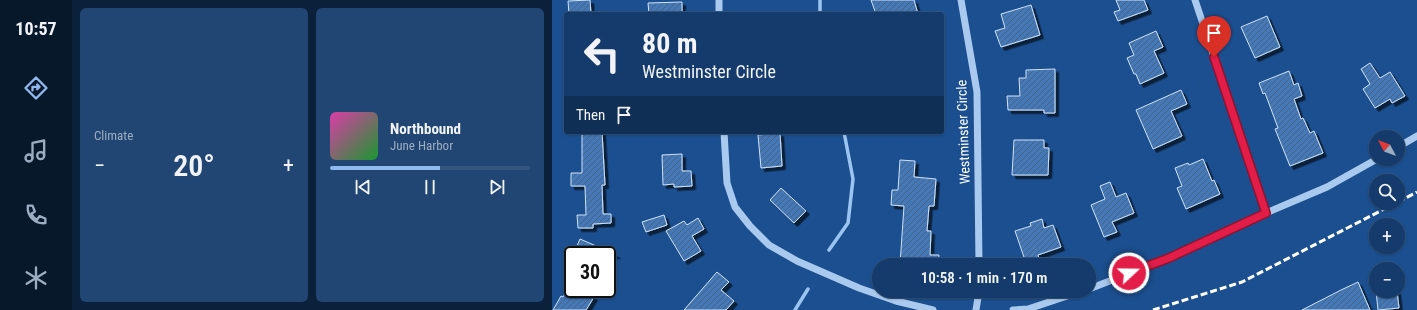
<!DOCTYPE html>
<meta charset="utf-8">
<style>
:root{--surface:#143b6b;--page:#214673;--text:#f1f3f6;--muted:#9dadc1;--line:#33557e;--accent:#90b9f0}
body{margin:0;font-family:"Roboto Condensed",sans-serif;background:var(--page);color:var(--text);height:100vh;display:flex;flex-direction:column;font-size:15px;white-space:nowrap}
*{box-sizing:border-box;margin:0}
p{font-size:13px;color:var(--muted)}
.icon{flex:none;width:22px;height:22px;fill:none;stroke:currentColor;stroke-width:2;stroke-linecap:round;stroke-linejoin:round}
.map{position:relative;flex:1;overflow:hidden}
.panel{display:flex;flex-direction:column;gap:8px;padding:8px;background:#0b203b;width:480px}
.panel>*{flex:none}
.top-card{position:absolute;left:12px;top:12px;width:380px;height:122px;border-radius:4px;box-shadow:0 1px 3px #0004,0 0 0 1px var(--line);background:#143b6b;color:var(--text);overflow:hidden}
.needle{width:26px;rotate:311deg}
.controls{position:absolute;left:817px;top:130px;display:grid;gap:8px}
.controls a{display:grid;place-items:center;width:36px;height:36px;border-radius:50%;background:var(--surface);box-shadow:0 1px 3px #0004,0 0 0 1px var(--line);font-size:20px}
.speed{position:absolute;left:12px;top:246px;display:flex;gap:8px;font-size:20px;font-weight:700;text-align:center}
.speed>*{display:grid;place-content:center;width:52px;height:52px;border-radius:50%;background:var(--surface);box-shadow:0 1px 3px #0004,0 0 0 1px var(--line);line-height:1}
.speed .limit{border:2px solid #111;border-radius:6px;background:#fff;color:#111}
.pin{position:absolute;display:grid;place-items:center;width:34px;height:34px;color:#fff;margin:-41px -17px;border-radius:50% 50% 50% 0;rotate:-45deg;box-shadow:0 0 4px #0007}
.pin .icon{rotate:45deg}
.me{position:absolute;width:44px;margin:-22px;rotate:69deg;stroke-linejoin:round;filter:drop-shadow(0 0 3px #0008)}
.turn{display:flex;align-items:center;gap:14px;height:84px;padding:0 12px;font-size:18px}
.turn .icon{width:52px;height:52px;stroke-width:2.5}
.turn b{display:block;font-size:28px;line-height:34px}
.then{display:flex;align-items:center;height:38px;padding:0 12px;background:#0003;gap:8px;font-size:15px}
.big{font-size:30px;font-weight:600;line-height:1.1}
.panel .tile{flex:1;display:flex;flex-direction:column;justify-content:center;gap:6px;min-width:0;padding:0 14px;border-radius:6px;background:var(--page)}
.song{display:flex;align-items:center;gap:12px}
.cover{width:48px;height:48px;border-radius:6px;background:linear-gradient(135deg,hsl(320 70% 55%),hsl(130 70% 35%))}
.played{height:4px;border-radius:2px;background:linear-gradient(90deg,var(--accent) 55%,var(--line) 55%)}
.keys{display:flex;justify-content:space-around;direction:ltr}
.heat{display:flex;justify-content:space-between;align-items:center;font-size:22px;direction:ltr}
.panel .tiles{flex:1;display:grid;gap:8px;grid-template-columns:repeat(2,1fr)}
.trip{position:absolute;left:320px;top:258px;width:224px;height:40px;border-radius:20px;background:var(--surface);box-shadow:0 1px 3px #0004,0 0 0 1px var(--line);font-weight:600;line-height:40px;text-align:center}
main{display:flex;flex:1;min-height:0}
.tab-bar{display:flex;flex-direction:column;width:72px;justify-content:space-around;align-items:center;background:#08182b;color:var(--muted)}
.tab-bar .icon{width:28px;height:28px}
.tab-bar .current{color:var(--accent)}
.tab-bar b{font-size:18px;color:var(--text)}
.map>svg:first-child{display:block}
</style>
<main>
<nav class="tab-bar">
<b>10:57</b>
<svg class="icon current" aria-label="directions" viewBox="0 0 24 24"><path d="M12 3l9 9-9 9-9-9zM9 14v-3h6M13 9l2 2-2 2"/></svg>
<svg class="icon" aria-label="music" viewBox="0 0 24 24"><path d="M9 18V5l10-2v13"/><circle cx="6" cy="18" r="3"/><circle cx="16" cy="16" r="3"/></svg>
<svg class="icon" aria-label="phone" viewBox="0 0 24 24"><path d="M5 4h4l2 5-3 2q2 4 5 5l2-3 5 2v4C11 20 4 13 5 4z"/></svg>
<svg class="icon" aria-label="climate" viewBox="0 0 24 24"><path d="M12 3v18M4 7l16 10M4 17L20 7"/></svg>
</nav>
<section class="panel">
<div class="tiles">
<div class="tile"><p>Climate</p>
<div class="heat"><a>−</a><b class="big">20°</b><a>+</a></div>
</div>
<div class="tile">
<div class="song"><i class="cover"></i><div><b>Northbound</b><p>June Harbor</p></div></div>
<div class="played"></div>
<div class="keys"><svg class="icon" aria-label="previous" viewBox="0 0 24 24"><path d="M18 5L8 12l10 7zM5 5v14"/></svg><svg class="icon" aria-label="pause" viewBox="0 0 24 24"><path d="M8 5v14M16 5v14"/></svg><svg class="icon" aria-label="next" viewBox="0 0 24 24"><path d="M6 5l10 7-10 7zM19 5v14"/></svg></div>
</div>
</div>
</section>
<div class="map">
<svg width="865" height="310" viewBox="0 0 865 310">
<defs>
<pattern id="building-hatch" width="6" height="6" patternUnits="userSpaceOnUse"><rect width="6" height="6" fill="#4478b7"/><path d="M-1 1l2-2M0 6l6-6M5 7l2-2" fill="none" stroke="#486282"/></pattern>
<filter id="shadow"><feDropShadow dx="3.5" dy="3.5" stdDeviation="0" flood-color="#0009"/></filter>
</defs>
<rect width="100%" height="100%" fill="#1b4f8f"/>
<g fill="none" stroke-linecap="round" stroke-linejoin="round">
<path stroke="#9cc4f0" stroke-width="3.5" d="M268,14V0
M277,250L296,223L301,179L292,132
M243,310L256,289"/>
</g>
<path fill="url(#building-hatch)" stroke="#cfe3fa" filter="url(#shadow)" d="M38,0L39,14H17L16,1Z
M319,0H362L366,14H324Z
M564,0H592L596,10L566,21L562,12L568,10Z
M130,2V14H97L96,3Z
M479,5L488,35L449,47L443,31L453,28L449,14Z
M715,16L728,47L703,58L689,27Z
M604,31L611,47L602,51L612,73L588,84L584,74H582L575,58L582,55L577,43Z
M818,63L828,78L838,72L853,96L840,103L838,99L823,108L811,89L818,84L809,69Z
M503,69V113H492V110H456L455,96H468L467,78H474V70Z
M737,71L742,85L746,83L750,96L742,99L749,119L751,118L758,133L762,131L771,153L738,166L723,129L726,128L713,93L711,94L707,83Z
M629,90L635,104L619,111L630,136L601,149L584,110Z
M30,132H50L53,185H50L51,214H59V223L41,224V228H26L25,215H34L33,186H19V173H30Z
M228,133L230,166L209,168L206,135Z
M462,140H492V148H497L496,175H460Z
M130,154V171H139L140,186L122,187V184L111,185L110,155Z
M651,159L660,181L662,180L668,194L634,209L625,188L630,186L623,168L636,163L637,165Z
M348,160L363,161L362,177L384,179L382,206H377L375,231H379L378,255H387L386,265H348L352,206L339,205L340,190H346Z
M558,182L564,197L574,193L582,213L560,222L565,232L552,237L539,205L553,199L548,186Z
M229,188L254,211L242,223L218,200Z
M112,215L115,225L94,232L90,222Z
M146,218L152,229L140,236L149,251L132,261L114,231L132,221L135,225Z
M490,219L492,228L501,225L509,247L486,255L487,259L474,263L463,231L479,226L478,223Z
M28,239L65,255H28L22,253Z
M165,272L177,282L169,290L182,301L174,310H132Z
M806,282L818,310H750L789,290Z
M18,284L21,286V289H27L42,297L34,310H1L9,296L11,297Z
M824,291H845L847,308L826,310Z"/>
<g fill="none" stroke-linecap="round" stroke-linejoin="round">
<path stroke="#a9c9ee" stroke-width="7" d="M167,0V14
M409,0L425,92L427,265
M643,0L714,213
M172,132L175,183L183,207L198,226L217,245L245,261L307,288L344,301L381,310
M846,147L865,136
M537,289L617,258L714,213L775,187L825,159
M424,310L427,291
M461,310L476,309L530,291"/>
<path stroke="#fff" stroke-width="3" stroke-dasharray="7 3" stroke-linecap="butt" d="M846,202L865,192
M601,310L690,282L844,203"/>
</g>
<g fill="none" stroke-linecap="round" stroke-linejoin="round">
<g stroke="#92132f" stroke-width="10">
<path id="route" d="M577,273L617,258L714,213L662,57"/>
</g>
<use href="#route" stroke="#e11d48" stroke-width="7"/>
</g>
<g text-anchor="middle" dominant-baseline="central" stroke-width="3" stroke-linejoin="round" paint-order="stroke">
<g font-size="14" fill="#fff" stroke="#1b4f8f">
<text transform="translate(411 132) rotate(-92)">Westminster Circle</text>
</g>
</g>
</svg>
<div class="controls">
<a><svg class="needle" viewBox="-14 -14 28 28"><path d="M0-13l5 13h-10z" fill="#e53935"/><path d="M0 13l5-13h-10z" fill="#9dadc1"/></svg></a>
<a><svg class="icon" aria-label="search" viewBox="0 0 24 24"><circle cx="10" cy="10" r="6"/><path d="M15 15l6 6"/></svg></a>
<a>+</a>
<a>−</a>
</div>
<div class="speed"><div class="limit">30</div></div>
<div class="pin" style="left:662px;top:57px;background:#d93025"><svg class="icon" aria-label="arrive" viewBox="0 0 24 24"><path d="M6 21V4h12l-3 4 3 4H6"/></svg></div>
<svg class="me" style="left:577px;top:273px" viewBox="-20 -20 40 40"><circle r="17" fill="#e11d48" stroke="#fff" stroke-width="3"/><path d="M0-11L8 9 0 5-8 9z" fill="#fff"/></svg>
<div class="trip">10:58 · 1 min · 170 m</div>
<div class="top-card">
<div class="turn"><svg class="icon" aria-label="left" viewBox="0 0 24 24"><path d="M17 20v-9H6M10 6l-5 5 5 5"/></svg><div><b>80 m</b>Westminster Circle</div></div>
<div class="then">Then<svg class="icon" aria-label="arrive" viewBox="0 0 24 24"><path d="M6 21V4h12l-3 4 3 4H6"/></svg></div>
</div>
</div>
</main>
